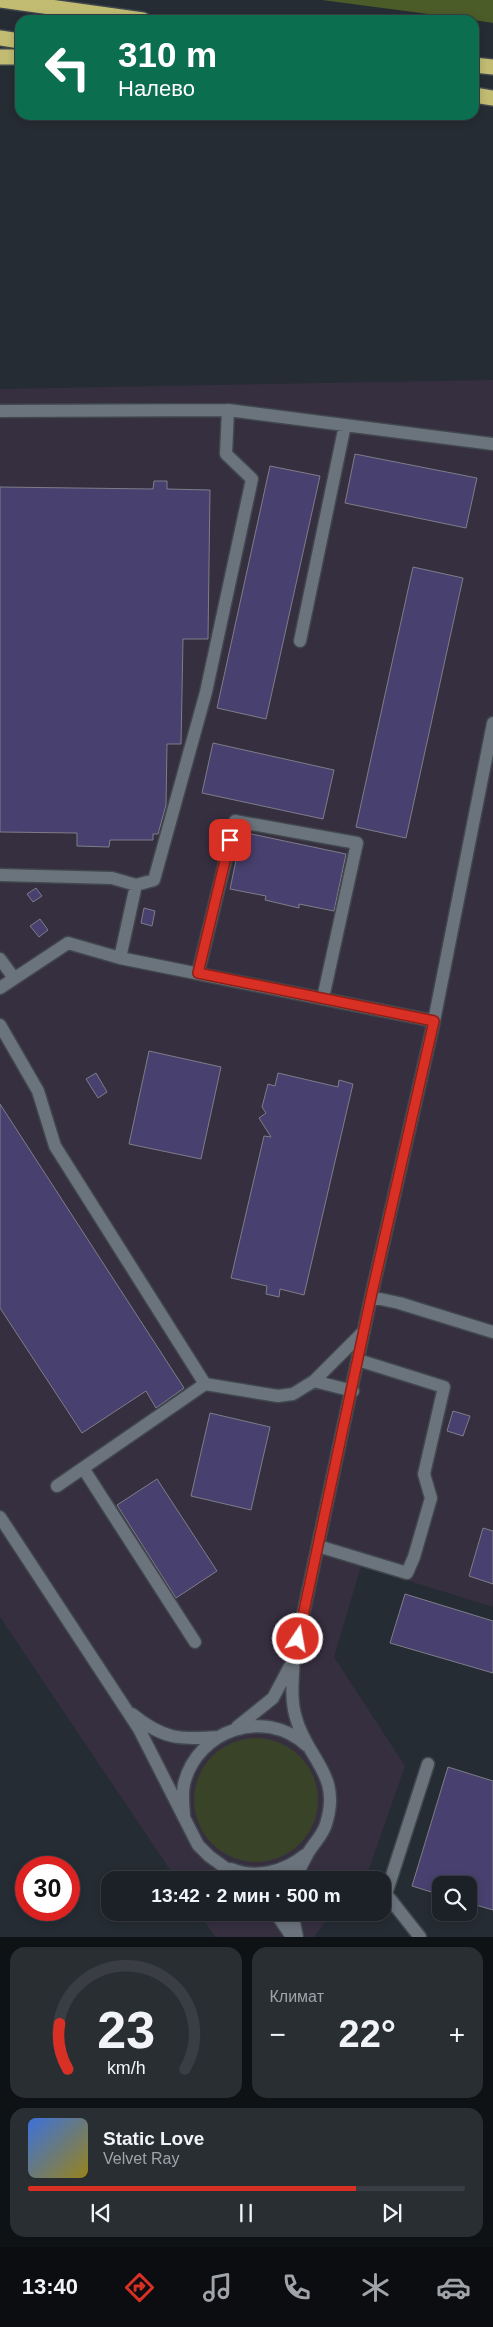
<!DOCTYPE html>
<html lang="ru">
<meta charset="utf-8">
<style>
:root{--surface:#1c2127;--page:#292e33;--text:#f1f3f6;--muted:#a0a3a7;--line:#3a3e44;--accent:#d93025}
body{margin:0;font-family:Helvetica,sans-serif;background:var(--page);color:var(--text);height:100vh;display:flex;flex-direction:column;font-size:19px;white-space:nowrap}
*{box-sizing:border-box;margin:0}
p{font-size:16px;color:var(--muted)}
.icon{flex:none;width:28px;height:28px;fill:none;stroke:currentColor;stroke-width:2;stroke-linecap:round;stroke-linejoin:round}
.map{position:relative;height:1937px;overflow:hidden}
.panel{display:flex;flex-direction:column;gap:10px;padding:10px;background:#0f1215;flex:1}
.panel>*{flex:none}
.hud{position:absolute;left:15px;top:15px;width:464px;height:105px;border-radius:15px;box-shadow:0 2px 8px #0003,0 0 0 1px var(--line);background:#0b6e4f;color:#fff;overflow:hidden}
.buttons{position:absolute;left:432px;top:1876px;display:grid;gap:10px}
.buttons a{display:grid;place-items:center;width:45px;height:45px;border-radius:10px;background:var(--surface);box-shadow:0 2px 8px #0003,0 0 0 1px var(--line);font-size:25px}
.speed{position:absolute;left:15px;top:1856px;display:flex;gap:10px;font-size:25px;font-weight:700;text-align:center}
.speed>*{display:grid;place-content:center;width:65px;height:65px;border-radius:50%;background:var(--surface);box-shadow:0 2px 8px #0003,0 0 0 1px var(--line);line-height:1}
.speed .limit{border:8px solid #d22;background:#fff;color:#111}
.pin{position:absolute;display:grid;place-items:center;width:42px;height:42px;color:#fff;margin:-21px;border-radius:10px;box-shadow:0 2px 8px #0006}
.me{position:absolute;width:55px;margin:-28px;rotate:12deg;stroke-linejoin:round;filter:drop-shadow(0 0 4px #0008)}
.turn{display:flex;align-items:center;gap:18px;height:105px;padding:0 20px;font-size:22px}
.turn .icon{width:65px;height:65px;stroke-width:2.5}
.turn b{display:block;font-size:35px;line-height:42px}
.big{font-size:38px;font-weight:700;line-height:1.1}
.panel .card{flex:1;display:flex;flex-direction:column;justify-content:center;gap:8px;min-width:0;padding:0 18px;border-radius:15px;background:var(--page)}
.panel .dial{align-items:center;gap:0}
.dial svg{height:130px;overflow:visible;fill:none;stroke:var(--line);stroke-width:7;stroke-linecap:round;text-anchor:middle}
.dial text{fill:var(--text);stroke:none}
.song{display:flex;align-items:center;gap:15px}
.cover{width:60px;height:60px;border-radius:8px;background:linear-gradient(135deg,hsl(220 70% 55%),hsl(50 70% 35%))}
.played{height:5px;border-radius:2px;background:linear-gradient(90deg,var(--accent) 75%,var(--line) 75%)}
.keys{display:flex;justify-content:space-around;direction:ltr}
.heat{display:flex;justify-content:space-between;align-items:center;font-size:28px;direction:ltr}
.panel .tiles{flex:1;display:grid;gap:10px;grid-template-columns:1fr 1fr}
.card:last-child{grid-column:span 2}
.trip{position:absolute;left:101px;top:1871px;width:290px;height:50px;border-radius:15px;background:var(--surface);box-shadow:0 2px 8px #0003,0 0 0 1px var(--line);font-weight:700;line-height:50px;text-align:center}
.menu{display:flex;height:80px;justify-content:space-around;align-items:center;background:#0b0d10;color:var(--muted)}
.menu .icon{width:35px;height:35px}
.menu .selected{color:var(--accent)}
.menu b{font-size:22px;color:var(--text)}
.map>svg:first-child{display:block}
</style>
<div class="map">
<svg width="493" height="1937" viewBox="0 0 493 1937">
<rect width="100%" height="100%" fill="#252c34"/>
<path fill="#362f40" d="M493,380V1607L361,1566L334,1657L405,1766L365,1880H177L0,1617V389Z
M199,1913H336L328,1919L314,1937H215Z"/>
<path fill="#394327" d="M194 1800a62 62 0 1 1 124 0a62 62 0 1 1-124 0Z"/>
<path fill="#4b5c29" d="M322,0H493V23L474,20Z"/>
<path fill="#48416f" stroke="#7e7d88" d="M355,454L477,478L466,528L345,503Z
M270,466L320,476L266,719L217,708Z
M154,481H167V489L210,490L208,639H183L181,744H167L166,805L158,834H153V840H110L109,847L77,846V833L0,832V487L153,489Z
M413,567L463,578L406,838L356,827Z
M213,743L334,770L323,819L202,793Z
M242,832L346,854L334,911L299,904V908L265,900L266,896L230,889Z
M36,888L42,896L33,902L27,894Z
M144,908L155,911L152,926L141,923Z
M40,919L48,930L39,937L30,926Z
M149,1051L221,1067L201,1159L129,1144Z
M96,1073L107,1092L98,1098L86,1079Z
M278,1073L338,1087L339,1080L353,1084L304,1295L280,1289L279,1297L266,1294L267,1286L231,1278L264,1136L271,1137L259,1118L266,1113L262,1107L268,1084L275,1086Z
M0,1104L184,1388L156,1408L146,1391L82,1433L0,1308Z
M453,1411L470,1416L463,1436L447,1431Z
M210,1413L270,1427L251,1510L191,1496Z
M157,1479L217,1571L176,1598L117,1505Z
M483,1528L493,1531V1584L469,1576Z
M405,1594L493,1621V1673L390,1643Z
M448,1767L493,1781V1910L469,1903V1885H441V1895L412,1886Z"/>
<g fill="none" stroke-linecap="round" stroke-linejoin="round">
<g stroke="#40474d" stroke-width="15">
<path id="minor" d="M228,410L493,444
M0,411L228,410L226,454L252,479L206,692L154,880L136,885L112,878L0,875
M300,641L345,425
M120,958L136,885
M0,959L14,978
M198,973L235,821L357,843L323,998
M0,988L68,943L120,958L434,1021
M0,1025L38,1091L55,1146L205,1384
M371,1297L399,1303L493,1332
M314,1381L364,1331
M83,1468L195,1642
M57,1486L205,1384L278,1396L293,1394L314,1381L353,1391
M0,1517L139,1729L198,1845L209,1856L242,1880
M318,1546L407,1573L414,1557L431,1498L424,1474L444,1387L358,1360
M132,1714C163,1739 179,1740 218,1737
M237,1727L273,1698L290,1666
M184,1815C183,1804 182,1794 184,1784C197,1730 264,1707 306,1745
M231,1869C256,1879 284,1872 305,1855
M294,1880C299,1871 303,1862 308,1853C314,1843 323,1835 326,1824C342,1774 307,1759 296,1718C290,1699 293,1677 294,1657L371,1297L434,1021L493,723
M275,1912L292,1937
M292,1912L297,1937
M420,1937L386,1894L428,1764"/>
</g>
<g stroke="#40474d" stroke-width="18">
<path id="highway" d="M0,0L143,20
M0,38L20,41
M0,57H20
M474,65L493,67
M474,95L493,98"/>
</g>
<use href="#minor" stroke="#6b737c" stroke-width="12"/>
<use href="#highway" stroke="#c1bc72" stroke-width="15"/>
</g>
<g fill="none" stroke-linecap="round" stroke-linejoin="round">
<g stroke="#8d1f18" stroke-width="12">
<path id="route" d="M230,840L198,973L434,1021L371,1297L298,1639"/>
</g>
<use href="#route" stroke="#d93025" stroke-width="9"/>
</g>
</svg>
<div class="buttons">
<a><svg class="icon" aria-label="search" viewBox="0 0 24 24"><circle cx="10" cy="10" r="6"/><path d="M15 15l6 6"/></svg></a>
</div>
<div class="speed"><div class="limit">30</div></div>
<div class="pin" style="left:230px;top:840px;background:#d93025"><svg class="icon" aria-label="arrive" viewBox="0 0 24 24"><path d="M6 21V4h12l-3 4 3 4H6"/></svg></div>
<svg class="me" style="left:298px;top:1639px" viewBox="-20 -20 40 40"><circle r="17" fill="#d93025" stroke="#fff" stroke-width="3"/><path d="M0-11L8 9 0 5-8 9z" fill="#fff"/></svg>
<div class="trip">13:42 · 2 мин · 500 m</div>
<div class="hud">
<div class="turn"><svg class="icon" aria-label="left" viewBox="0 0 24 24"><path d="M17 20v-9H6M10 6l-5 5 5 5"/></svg><div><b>310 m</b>Налево</div></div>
</div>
</div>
<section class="panel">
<div class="tiles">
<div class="card dial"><svg viewBox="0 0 100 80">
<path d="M14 69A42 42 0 1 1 86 69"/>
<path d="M14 69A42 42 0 0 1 9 41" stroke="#d93025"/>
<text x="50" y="56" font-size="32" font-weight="700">23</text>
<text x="50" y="72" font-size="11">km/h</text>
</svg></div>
<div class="card"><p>Климат</p>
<div class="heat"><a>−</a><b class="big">22°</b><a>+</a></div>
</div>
<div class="card">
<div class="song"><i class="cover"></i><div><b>Static Love</b><p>Velvet Ray</p></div></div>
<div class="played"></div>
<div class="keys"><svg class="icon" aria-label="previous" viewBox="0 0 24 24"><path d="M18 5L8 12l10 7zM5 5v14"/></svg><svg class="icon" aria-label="pause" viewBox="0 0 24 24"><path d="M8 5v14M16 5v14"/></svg><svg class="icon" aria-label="next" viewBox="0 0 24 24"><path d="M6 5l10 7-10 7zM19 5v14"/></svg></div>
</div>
</div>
</section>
<nav class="menu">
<b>13:40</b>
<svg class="icon selected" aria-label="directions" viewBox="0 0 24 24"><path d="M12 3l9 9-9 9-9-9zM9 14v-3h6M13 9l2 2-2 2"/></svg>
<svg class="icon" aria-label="music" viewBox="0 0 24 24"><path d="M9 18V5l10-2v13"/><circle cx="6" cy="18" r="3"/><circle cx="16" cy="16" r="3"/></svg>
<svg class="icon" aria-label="phone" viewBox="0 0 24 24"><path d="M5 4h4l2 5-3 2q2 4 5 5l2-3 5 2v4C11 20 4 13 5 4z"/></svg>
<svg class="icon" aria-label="climate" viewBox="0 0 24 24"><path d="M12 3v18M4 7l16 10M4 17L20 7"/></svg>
<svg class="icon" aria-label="car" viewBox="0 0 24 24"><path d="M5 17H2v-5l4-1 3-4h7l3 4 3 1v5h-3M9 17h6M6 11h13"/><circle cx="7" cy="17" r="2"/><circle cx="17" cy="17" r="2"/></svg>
</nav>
